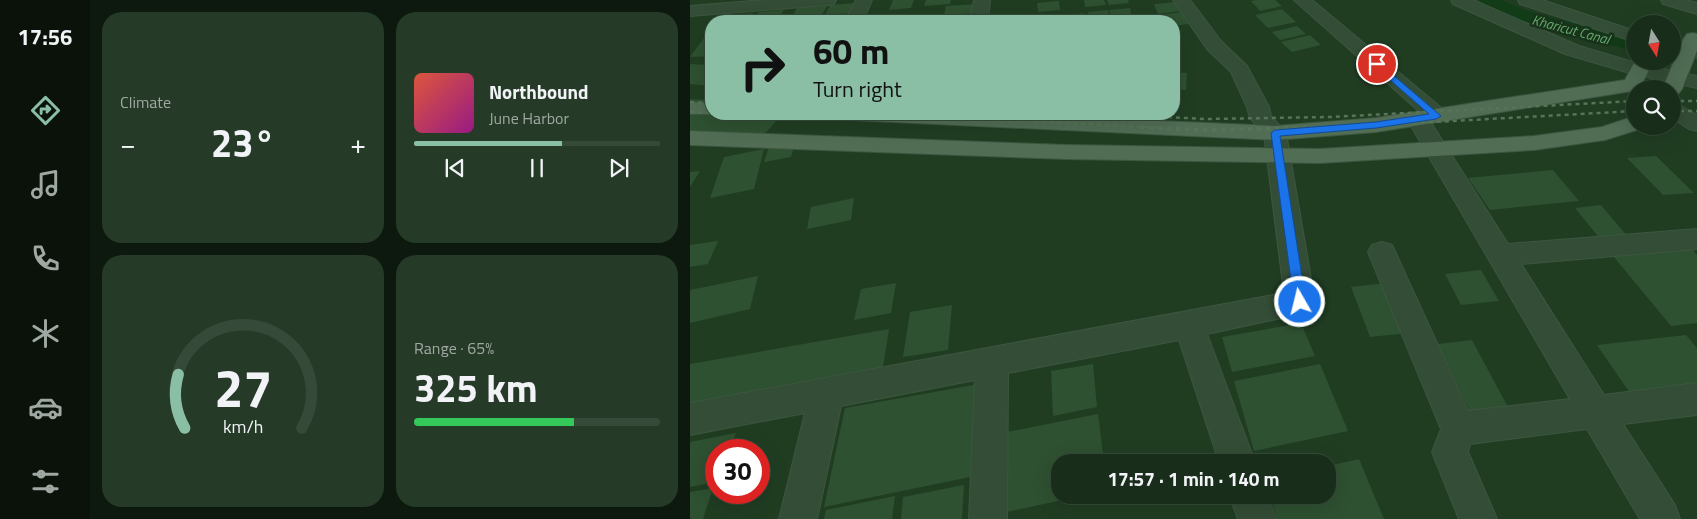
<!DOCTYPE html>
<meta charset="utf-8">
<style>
:root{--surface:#182e1a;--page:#253a27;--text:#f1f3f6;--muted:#9fa8a2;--line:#364a39;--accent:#8abfa5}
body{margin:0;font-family:"Titillium Web",sans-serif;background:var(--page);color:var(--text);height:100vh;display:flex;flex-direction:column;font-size:19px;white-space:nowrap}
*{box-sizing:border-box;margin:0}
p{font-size:16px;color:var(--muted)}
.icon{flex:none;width:28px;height:28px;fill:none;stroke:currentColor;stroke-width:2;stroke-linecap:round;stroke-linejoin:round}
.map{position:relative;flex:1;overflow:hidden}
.details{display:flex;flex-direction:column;gap:12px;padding:12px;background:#0d190e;width:600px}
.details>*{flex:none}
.top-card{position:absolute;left:15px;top:15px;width:475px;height:105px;border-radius:20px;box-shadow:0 5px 20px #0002,0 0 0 1px var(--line);background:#8abfa5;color:#111;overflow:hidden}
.needle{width:32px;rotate:169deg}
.tools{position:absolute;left:936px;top:15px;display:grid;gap:10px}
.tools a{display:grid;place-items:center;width:55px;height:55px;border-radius:50%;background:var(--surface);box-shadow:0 5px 20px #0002,0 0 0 1px var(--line);font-size:25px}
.speed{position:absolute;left:15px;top:439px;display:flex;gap:10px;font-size:25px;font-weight:700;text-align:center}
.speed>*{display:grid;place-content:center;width:65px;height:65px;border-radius:50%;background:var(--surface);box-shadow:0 5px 20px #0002,0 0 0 1px var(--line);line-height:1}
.speed .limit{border:8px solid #d22;background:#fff;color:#111}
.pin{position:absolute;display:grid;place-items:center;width:42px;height:42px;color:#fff;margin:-21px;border:2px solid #fff;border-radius:50%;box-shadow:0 1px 5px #0007}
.me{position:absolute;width:55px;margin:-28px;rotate:352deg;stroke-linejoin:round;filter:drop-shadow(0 0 4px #0008)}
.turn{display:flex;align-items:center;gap:18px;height:105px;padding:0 25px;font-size:22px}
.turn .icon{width:65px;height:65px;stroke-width:2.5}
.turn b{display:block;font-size:35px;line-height:42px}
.big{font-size:38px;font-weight:700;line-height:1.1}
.details .tile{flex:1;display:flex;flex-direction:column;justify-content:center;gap:8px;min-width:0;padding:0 18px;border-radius:20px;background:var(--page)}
.details .dial{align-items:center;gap:0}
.dial svg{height:130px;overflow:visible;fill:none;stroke:var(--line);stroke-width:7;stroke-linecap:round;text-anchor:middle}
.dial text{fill:var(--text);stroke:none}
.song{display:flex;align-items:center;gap:15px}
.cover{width:60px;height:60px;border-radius:8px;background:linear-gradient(135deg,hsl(10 70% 55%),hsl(310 70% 35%))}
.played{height:5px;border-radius:2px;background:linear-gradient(90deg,var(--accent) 60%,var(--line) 60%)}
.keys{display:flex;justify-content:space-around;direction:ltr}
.heat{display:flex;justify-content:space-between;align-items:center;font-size:28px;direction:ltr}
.charge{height:8px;border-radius:4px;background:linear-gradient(90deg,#34c759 65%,var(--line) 0)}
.details .tiles{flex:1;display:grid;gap:12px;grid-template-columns:repeat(2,1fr)}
.trip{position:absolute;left:361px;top:454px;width:285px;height:50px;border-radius:20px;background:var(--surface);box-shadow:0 5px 20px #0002,0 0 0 1px var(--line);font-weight:700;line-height:50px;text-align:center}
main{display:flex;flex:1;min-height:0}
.menu{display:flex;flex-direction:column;width:90px;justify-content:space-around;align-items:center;background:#0a120a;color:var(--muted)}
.menu .icon{width:35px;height:35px}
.menu .current{color:var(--accent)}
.menu b{font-size:22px;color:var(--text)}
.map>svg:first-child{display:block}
</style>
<main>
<nav class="menu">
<b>17:56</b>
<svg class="icon current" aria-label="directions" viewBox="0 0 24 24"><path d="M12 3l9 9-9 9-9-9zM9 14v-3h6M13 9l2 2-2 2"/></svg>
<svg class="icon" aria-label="music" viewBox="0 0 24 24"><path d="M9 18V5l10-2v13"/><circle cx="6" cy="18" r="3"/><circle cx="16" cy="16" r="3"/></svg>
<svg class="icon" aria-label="phone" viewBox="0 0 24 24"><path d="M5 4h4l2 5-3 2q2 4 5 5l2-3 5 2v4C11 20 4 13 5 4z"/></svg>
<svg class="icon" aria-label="climate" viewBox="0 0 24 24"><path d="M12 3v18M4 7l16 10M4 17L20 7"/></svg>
<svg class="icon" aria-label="car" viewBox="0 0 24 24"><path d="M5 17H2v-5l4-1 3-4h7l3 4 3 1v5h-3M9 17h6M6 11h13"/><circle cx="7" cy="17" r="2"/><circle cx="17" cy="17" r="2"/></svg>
<svg class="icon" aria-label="filters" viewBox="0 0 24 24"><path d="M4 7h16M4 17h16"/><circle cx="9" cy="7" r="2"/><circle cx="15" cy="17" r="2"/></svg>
</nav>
<section class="details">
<div class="tiles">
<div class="tile"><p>Climate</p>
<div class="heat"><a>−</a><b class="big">23°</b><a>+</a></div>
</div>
<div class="tile">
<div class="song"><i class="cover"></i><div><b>Northbound</b><p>June Harbor</p></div></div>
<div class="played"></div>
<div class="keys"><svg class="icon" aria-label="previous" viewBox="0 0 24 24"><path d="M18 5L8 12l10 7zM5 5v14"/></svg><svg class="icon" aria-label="pause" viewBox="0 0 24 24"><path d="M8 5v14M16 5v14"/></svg><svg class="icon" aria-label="next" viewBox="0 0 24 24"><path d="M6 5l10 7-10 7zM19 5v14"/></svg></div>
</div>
<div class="tile dial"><svg viewBox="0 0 100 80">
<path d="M14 69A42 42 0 1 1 86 69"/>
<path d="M14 69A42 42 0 0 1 10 36" stroke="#8abfa5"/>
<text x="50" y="56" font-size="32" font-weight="700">27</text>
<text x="50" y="72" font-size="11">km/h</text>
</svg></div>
<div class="tile"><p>Range · 65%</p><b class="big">325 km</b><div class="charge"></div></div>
</div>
</section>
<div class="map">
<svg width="1007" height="519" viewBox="0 0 1007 519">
<rect width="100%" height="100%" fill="#203d22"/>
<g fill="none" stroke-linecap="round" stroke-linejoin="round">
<path fill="#123b17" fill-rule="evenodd" d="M789,0H811L838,11L945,40V48L939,50L826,19L791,4Z"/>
</g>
<path fill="#2e5131" d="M203,0H224L221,8L199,10Z
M236,0H261L260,4L234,6Z
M394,0H414L416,5L395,7Z
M417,0H438L439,3L419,5Z
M566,0H585L592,6L570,11L561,1Z
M369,1L370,10L348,12L347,3Z
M487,2L491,11L468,14L464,4Z
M166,3L161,13L135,15L140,5Z
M289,4L288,13L254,15L256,6Z
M137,6L131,16L101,18L107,8Z
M440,8L442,17L422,19L419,10Z
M592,9L606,22L578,28L565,15Z
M94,10L86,21H62L69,12Z
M418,10L421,21H400L398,12Z
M492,12L498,24L484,26V21H472L469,15Z
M63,13L57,21H27L32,15Z
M394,13L395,21H376L375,15Z
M371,16L372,21H349V18Z
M284,17V21H263L264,18Z
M607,26L616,34L590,40L582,32Z
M620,35L631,45L602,52L591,42Z
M21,37V56L0,57L14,38Z
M0,64L21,65V86L0,84Z
M484,72L497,73L496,90L484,89Z
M0,99L21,100V114H93L67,142L0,139Z
M105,143L101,157L74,162L79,147Z
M74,149L64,189L20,198L34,157Z
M966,156L1004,193L973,195L937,158Z
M863,170L889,201L800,210L778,178Z
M10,171L0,187V172Z
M164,198L161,220L117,229L121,207Z
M911,205L938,237L911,240L885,208Z
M28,241L18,264L0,267V245Z
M1001,248L1007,255V323L981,326L923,256Z
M791,270L809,301L771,305L755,274Z
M68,276L60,309L0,323V290Z
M206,283L201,313L164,320L171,289Z
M696,283L718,333L680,337L661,287Z
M262,305L258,350L213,357L220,312Z
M611,323L625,356L542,372L532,337Z
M199,329L193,367L0,403V364Z
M996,335L1007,348V390L944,399L907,345Z
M782,340L819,409L781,414L748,344Z
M403,364L407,407L363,416L361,371Z
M630,364L658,431L564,451L544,381Z
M289,384L285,476L134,507L155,408Z
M408,414L414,462H370V495L391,496L317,512V432Z
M46,433L40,450H26V482L0,487V442Z
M669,459L694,519H587L580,495H638V466Z
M274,485L272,519H211L213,497Z
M23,488L13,519H0V492Z
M205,496L202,519H134L136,510Z"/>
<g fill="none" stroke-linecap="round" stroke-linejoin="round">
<g stroke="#3d5640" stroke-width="2">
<path id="minor" d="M75,0H146L144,4L138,5L0,16V6Z
M166,0H182L173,21H155Z
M284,0H300L298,21H280Z
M483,0H500L531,41L557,66L579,107L581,116L596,133L625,302L620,310L610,314L517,334L565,462H529L489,340L318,373L317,519H279L285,380L151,406L127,519H89L115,413L0,435V403L594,293L574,134L560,118L557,107L541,72L517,49Z
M604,0H622L755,111L758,116L755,121L747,122L740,121L818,244L1007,229V249L831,264L914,395L1007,383V415L933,424L985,505L990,519H950L897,429L780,444L778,452L807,519H769L742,452L751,429L678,252L682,245L692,242L702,245L778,411L880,399L717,119L720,114L731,113Z
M761,0H783L889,46L953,65L1007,76V88L943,74L875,54L763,4Z
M828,0H852L945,31V42L830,4Z
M971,0H996L1007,3V14L973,4Z
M982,42L1007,46V58L982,53Z
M982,103L989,105L1007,115V131L999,129L982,118Z
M539,495H577L586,519H548Z"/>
</g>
<g stroke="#3d5640" stroke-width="2">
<path id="major" d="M1003,33L1007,34V51L992,89L989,93L982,95V89H972L994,38L997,34Z
M945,61H964L949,89L942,91L686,132L585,140L161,120L153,119L150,114H302L585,126L686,118L935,80Z
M0,102L21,103V114H27H0Z
M945,116V126H954L953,128L915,140L844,150L630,163L376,159L0,145V131L376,145L630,149L844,136L912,127Z"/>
</g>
<use href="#minor" fill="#344d36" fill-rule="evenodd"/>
<use href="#major" fill="#516d54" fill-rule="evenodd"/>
<path stroke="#557458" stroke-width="2.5" stroke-dasharray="4 4" stroke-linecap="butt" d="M982,101H1007
M0,102L21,103
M982,111H1007
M0,112L21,113
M31,114L279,118L474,128
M414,114L516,119L640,117L945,101
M635,128L945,111"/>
<path stroke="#557458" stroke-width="4" stroke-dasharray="4.5 4.5" stroke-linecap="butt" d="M450,127L511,130L661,127"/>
</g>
<path fill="#1a73e8" stroke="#114b97" d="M684,63H689L751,116L746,119L686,128L590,136L616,302L614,306H606L604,302L581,133L585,130L686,122L739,114L684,66Z"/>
<g text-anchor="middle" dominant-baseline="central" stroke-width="5" stroke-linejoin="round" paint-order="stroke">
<g font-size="14" font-style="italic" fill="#64ac6a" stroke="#19321c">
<text transform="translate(881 29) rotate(15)">Kharicut Canal</text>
</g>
</g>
</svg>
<div class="tools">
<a><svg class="needle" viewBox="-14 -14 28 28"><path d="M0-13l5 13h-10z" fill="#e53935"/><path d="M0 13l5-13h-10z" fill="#9fa8a2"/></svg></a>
<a><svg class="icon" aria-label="search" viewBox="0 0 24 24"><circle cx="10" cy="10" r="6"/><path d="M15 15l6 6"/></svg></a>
</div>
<div class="speed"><div class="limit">30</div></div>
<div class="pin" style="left:687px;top:64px;background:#d93025"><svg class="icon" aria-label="arrive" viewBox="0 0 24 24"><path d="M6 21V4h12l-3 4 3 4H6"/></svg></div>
<svg class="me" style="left:610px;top:302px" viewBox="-20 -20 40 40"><circle r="17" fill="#1a73e8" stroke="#fff" stroke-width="3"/><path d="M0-11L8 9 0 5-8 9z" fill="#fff"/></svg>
<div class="trip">17:57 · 1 min · 140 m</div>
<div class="top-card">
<div class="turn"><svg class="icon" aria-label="right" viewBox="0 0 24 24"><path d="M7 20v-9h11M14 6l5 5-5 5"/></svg><div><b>60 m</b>Turn right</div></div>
</div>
</div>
</main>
